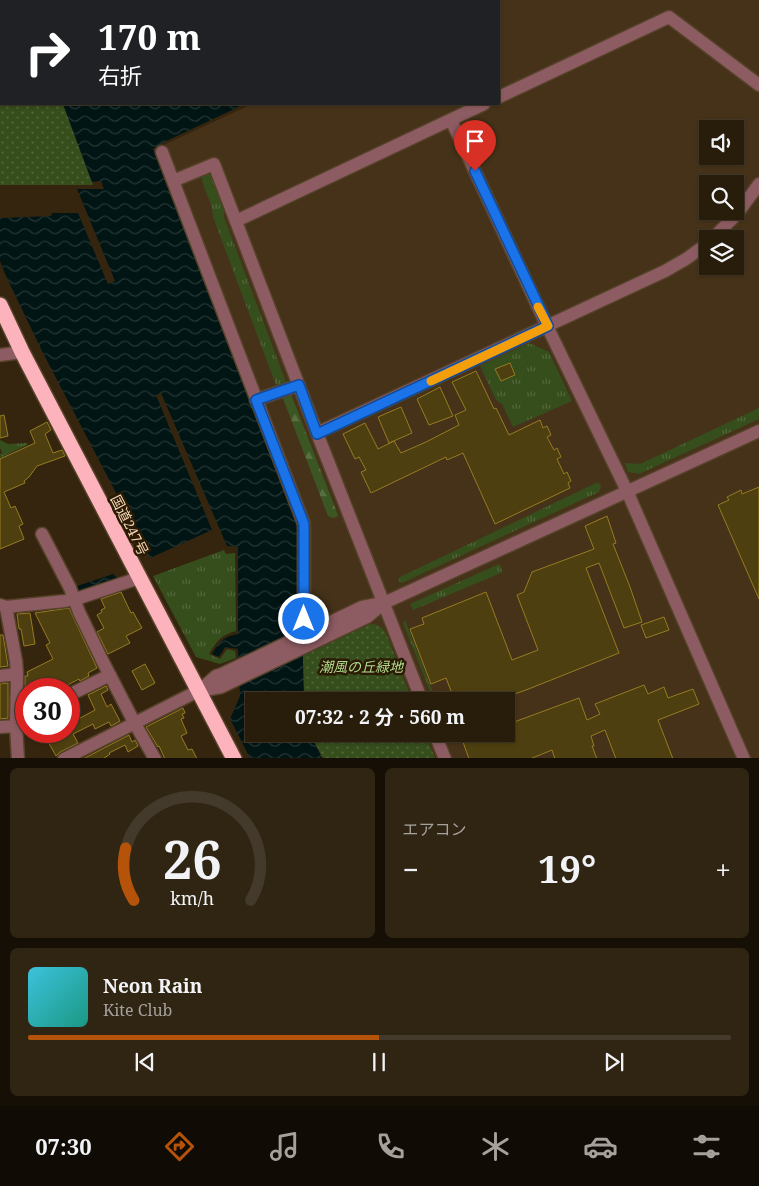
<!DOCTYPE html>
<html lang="ja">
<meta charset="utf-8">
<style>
:root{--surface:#281c0a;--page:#302513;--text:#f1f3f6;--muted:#a5a19c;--line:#443a2b;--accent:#b45309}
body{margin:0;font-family:"Noto Serif","Noto Sans JP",serif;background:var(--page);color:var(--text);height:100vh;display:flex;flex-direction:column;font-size:19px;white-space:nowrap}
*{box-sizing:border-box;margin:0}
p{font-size:16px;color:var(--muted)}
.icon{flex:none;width:28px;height:28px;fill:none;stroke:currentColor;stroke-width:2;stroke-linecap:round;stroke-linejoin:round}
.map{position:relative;height:758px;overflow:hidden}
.panel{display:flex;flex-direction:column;gap:10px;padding:10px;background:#160f06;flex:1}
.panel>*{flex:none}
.banner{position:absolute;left:0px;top:0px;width:500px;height:105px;box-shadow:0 1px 4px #0004,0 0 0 1px var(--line);background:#202124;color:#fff;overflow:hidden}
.tools{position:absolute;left:699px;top:120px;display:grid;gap:10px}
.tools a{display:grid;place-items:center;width:45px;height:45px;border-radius:0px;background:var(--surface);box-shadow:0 1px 4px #0004,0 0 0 1px var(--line);font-size:25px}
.speed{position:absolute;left:15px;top:678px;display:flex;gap:10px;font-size:25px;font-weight:700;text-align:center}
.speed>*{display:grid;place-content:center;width:65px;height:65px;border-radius:50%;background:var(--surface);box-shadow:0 1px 4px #0004,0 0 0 1px var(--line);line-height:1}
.speed .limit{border:8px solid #d22;background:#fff;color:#111}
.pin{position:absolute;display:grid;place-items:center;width:42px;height:42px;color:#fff;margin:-51px -21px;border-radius:50% 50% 50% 0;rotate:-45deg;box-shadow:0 0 5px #0007}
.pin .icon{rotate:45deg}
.me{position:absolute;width:55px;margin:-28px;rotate:0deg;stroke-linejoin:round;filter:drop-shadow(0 0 4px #0008)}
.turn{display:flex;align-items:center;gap:18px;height:105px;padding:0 15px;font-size:22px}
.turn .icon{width:65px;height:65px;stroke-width:2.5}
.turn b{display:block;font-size:35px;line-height:42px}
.big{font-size:38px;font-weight:700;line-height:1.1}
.panel .card{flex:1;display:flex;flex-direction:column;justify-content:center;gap:8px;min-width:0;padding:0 18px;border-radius:8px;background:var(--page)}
.panel .dial{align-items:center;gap:0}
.dial svg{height:130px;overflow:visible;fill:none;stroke:var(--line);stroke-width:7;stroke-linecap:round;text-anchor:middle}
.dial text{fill:var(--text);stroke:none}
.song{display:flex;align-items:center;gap:15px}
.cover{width:60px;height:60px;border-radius:8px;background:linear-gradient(135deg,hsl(190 70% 55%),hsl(170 70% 35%))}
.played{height:5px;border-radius:2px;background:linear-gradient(90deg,var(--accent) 50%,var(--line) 50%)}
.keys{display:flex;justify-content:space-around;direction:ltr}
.heat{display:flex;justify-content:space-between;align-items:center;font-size:28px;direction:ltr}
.panel .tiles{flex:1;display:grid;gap:10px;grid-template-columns:1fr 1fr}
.card:last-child{grid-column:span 2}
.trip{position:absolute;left:245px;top:692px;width:270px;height:50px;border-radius:0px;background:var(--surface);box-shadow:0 1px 4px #0004,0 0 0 1px var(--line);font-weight:700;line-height:50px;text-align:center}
.menu{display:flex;height:80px;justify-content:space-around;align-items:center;background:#100b04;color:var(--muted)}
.menu .icon{width:35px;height:35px}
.menu .selected{color:var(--accent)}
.menu b{font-size:22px;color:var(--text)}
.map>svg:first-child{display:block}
</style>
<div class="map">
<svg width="759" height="759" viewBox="0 0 759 759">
<defs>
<pattern id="grass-tufts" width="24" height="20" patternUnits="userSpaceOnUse" patternTransform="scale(1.25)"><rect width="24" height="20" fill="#354e1c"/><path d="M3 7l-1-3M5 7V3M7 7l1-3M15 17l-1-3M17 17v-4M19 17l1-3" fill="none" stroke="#53673b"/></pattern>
<pattern id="forest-firs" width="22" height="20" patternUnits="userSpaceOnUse" patternTransform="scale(1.25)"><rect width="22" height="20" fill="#3c5623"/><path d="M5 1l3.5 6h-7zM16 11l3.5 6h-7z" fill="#596e41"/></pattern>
<pattern id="park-dots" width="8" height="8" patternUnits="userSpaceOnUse" patternTransform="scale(1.25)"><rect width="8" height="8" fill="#354e1c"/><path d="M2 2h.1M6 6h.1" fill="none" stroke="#53673b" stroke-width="1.8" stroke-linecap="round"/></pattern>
<pattern id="water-waves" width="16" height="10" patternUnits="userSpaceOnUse" patternTransform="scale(1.25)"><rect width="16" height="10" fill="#001514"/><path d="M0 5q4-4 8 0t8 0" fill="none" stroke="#263634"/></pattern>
</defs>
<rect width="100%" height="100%" fill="#36250e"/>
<path fill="#453219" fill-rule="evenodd" d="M474,0H759V758H323L310,734H506V701H304L302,656L153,150L252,104H499V1H471ZM708,129H735V156H708ZM708,184H735V211H708ZM708,239H735V266H708Z"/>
<path fill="url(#grass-tufts)" d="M206,172L211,174L224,202V217L286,382L281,386L277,388L213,217L211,204L205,190L201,176Z
M529,343L549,352L572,401L513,427L502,404L496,400L480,366Z
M759,408V419L639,474L628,472L625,463L640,464Z
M0,440L8,444L28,443L27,445L0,458V454L2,453L0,448Z
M598,482L601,486L599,492L402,583L399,581L398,578Z
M224,550L226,554L235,553L236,631C221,635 217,641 209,654L220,659L227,649L235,651L236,658L220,664L196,657L153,576Z
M499,564L503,572L413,610L410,604Z
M405,620L434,695L432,696L403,623Z"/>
<path fill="url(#forest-firs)" d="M291,394L338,515L337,517L333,518L328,516L282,396Z"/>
<path fill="url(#park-dots)" d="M0,0H24L25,1H1V104H63L93,185H0Z
M370,624C378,624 382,627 386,633L412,701H304L302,656Z
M310,734H425L435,758H323Z"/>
<path fill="url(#water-waves)" d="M24,0H465L462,1H25Z
M63,104H245L162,143L153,149L300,531L304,701H254V734H310L322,758H250L230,719L240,696L238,649L225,647L219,657L212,654C220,641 223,637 238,634V547L227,546L161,393L156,395L212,530L150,558L43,353L5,274L0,261V218L51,216L52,213H78L108,284L115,281L77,189H104L101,181L92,182Z
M113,574L117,578L77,591L74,587Z"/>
<path fill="#4d3f0f" stroke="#967c23" d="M510,363L515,375L501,381L495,369Z
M476,371L494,409L496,408L509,435L540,420L543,428L547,426L551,435L547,437L554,450L557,448L561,457L557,459L564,474L567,472L571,481L568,483L570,488L495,524L463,453L447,460L446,457L371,493L361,472L366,470L359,457L355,459L343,434L365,423L378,449L394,441L401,453L426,442L459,425L455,415L466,410L452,382Z
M440,387L453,416L429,425L417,399Z
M401,407L412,433L389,443L378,417Z
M4,415L8,436L0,438V416Z
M47,422L51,430L45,434L53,453L62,450L65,456L37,466L29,477L24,481L25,483L4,492L11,508L15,506L23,524L19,526L24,539L0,549V459L35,443L30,431Z
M759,487V599L718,505L729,500L727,497L741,490L742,494Z
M607,516L616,543L613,544L630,587L642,622L624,628L599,563L586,568L619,653L526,690L495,701H455L446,678L431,684L410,629L424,624L422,618L486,592L512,660L538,650L517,595L524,592L532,572L594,549L585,526Z
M121,592L131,613L133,612L142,628L126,636L130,643L108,654L97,632L104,628L97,615L102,612L101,610L105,608L101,599Z
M69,608L97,668L88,673L89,676L80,681L79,679L60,689H25V676H28L27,672L53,659L46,645L50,643L35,613Z
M30,613L35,644L24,646L21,629H19L17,614Z
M664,617L669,630L646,638L641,625Z
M0,635H3L8,666L0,667Z
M145,664L155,683L142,690L132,671Z
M8,683V718L0,719V684Z
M644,685L648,694L664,687L668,698L693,689L699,704L658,720L673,759H616L605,730L591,736L594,746H592L597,759H555L552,750L530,759H469L463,742L484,734H506V725L579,698L587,720L600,714L595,704Z
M106,686L108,690L101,694L107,707L111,704L120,721L111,726L109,722L95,729L93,724L73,734L78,743L60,752L56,756L46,738L48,737L45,731H69V724L95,710L88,695Z
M183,708L185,713L182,714L184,718L181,719L187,733L181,736L188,750L192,749L197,759H165L159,746L158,747L146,727Z
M129,735L132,742L135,740L138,746L128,752L125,745L109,753L110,754L103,759H83Z"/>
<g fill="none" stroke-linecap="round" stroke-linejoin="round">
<g stroke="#554229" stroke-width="15">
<path id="minor" d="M499,97L669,17L759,85
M451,120L547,326L627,491L744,759
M162,152L304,524V619
M173,181L214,164L317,433L422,701
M236,221L484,104
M712,239L737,214L759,184
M0,355L22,352
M256,400L299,385
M317,433L665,271L686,259L708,243
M42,534L70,588L79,612L102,660L134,722L155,759
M0,605L6,607L65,601L79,598L139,578
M6,607L16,661L17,674L16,726L18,759
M0,676L17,674
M199,691L216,676L222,674L362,607L382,603
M69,695L110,675
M0,727L16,726
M435,734L445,759
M64,759L190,695L199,691L221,687L367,617L384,603L759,431"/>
</g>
<g stroke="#554229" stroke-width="18">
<path id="highway" d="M0,305L22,352L234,759"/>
</g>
<use href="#minor" stroke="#8d5c62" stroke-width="12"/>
<use href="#highway" stroke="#fcb3bb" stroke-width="15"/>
</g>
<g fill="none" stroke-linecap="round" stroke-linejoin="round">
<g stroke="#114b97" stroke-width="12">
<path id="route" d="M304,619V524L256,400L299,385L317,434L548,326L475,171"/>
</g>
<use href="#route" stroke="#1a73e8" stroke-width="9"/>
<path stroke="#f59e0b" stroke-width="9" d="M431,381L548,326L538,307"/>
</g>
<g text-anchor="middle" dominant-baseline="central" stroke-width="5" stroke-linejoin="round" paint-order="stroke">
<g font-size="14" fill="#f6d9b8" stroke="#2b1b05">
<text transform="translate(130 525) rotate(63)">国道247号</text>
</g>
<g font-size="14" font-style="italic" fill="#afda8c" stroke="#2b1b05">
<text x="361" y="666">潮風の丘緑地</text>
</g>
</g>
</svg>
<div class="tools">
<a><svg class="icon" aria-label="sound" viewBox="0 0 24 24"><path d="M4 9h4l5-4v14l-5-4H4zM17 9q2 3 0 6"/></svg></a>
<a><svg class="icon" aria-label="search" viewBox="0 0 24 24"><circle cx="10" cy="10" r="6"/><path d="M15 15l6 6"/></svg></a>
<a><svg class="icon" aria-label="layers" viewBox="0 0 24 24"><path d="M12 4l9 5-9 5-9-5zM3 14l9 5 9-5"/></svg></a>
</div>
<div class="speed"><div class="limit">30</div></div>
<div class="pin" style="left:475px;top:171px;background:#d93025"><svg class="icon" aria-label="arrive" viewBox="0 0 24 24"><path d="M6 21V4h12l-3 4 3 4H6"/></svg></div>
<svg class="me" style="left:304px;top:619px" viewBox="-20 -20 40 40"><circle r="17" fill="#1a73e8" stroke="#fff" stroke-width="3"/><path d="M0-11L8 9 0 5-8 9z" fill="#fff"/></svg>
<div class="trip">07:32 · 2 分 · 560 m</div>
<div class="banner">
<div class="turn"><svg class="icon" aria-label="right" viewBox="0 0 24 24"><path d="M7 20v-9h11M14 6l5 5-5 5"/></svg><div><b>170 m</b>右折</div></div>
</div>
</div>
<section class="panel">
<div class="tiles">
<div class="card dial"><svg viewBox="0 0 100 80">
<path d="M14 69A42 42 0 1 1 86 69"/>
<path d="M14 69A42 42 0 0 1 9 37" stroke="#b45309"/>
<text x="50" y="56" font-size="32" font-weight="700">26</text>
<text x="50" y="72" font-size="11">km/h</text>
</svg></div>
<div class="card"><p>エアコン</p>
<div class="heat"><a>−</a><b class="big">19°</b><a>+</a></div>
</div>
<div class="card">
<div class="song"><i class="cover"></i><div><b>Neon Rain</b><p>Kite Club</p></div></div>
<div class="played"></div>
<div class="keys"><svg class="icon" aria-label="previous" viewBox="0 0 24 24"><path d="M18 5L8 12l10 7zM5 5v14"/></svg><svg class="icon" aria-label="pause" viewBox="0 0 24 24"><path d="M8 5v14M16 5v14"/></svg><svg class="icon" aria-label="next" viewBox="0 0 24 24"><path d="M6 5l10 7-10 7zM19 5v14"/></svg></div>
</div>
</div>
</section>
<nav class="menu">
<b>07:30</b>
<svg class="icon selected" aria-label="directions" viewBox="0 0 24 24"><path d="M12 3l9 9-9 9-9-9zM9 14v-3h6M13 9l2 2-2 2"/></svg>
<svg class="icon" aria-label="music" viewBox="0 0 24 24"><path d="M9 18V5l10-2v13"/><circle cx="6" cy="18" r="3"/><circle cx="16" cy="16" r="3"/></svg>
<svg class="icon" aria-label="phone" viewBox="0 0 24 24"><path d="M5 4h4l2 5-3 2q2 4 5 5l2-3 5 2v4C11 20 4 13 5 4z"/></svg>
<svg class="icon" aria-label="climate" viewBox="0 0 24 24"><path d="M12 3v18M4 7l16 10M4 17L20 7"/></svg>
<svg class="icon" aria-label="car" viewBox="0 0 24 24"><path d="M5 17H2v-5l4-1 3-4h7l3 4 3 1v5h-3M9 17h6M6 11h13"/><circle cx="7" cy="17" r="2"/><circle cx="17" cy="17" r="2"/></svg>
<svg class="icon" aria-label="filters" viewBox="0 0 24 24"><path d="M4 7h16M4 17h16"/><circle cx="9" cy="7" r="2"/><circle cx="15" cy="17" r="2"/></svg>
</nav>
